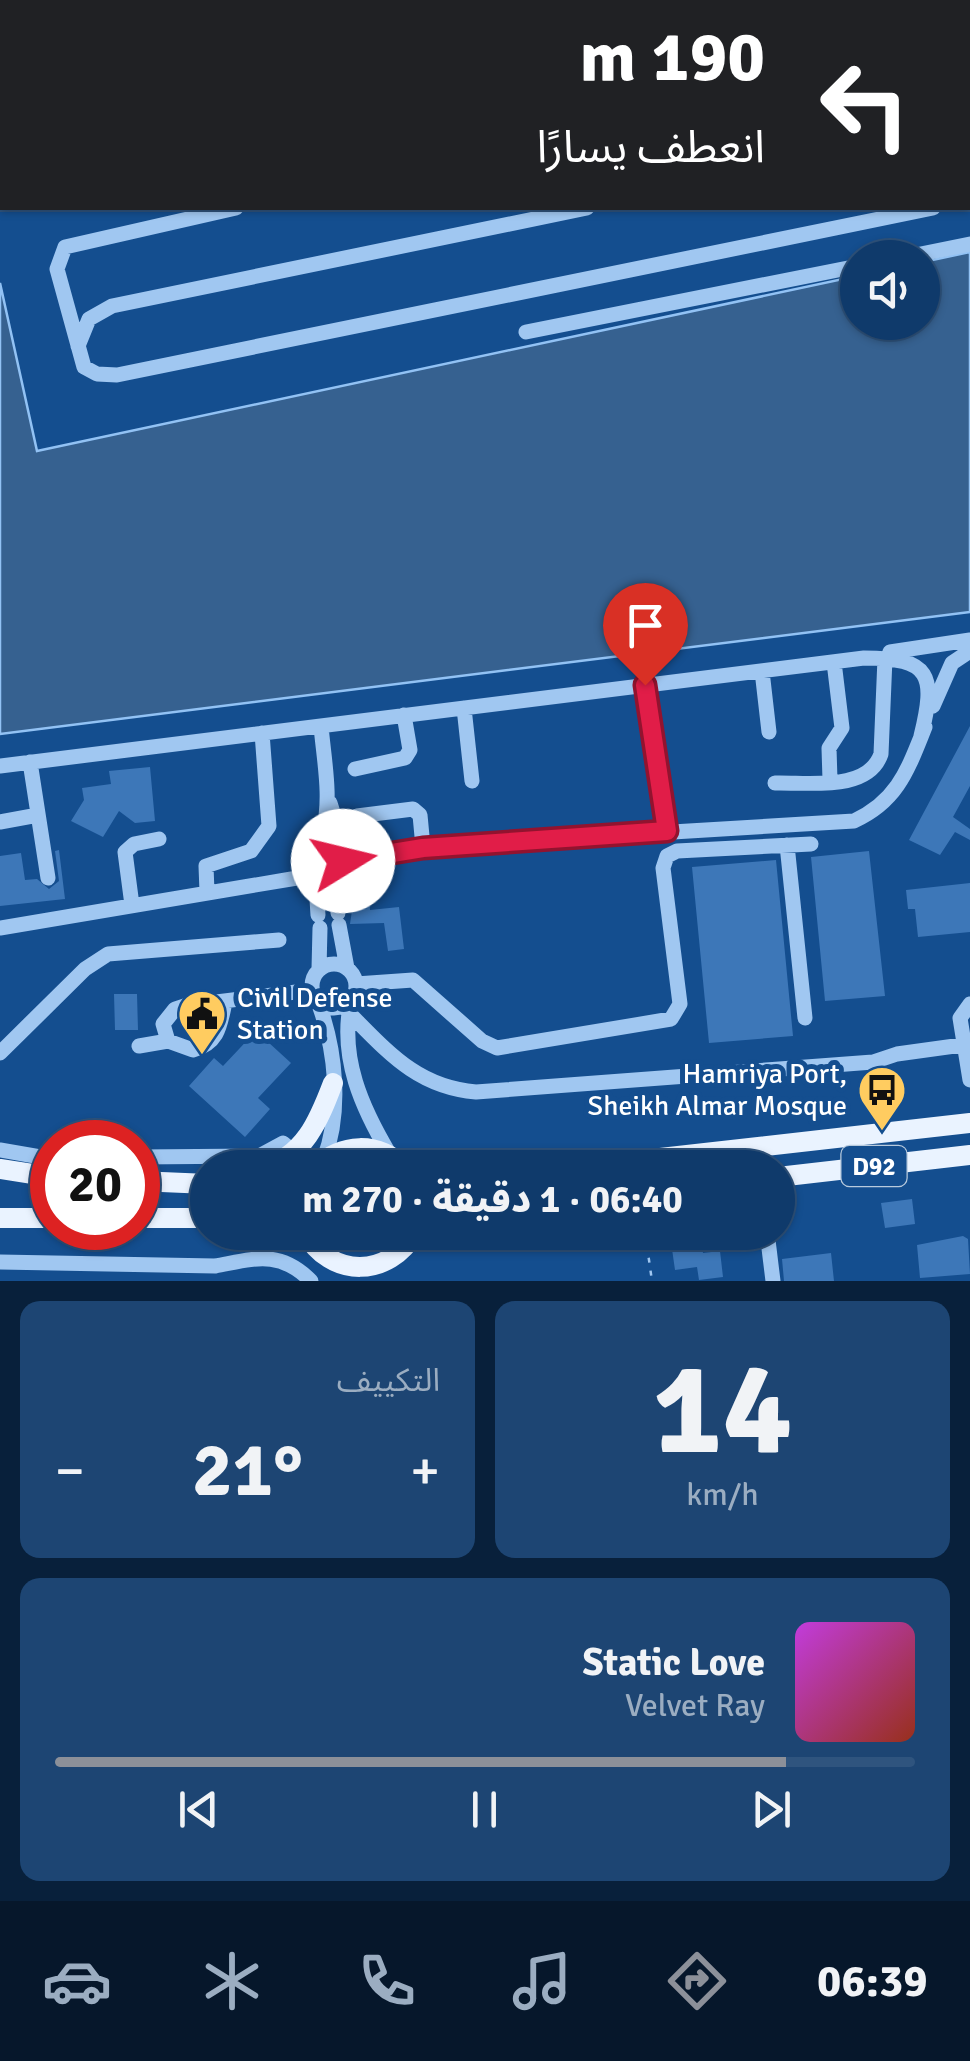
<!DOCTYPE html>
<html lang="ar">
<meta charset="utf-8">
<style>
:root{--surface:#0f3a6b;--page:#1d4573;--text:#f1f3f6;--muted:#9badc1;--line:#2f547e;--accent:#8c9099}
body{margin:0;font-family:Signika,"Noto Sans Arabic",sans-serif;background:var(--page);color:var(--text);direction:rtl;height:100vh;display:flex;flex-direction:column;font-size:38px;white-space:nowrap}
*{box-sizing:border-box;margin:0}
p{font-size:32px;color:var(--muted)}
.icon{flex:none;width:55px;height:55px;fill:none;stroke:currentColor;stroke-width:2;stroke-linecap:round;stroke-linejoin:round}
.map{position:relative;height:1281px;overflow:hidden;direction:ltr}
.panel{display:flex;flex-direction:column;gap:20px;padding:20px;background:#08203b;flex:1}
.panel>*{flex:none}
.hud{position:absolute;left:0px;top:0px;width:970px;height:210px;box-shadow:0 2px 8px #0004,0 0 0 2px var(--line);direction:rtl;background:#202124;color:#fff;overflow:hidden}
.buttons{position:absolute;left:840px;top:240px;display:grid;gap:20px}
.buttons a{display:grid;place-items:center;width:100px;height:100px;border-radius:50%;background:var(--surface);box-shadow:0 2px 8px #0004,0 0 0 2px var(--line);font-size:50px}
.speed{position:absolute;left:30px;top:1120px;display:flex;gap:20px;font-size:50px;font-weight:700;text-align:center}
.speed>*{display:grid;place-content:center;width:130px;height:130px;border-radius:50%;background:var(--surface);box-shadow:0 2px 8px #0004,0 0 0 2px var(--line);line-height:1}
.speed .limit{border:15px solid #d22;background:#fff;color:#111}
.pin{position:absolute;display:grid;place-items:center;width:85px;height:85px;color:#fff;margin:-102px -42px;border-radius:50% 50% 50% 0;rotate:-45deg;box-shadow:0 0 10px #0007}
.pin .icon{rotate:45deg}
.me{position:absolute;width:110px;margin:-55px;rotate:81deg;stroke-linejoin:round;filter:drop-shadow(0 0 8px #0008)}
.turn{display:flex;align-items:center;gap:35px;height:210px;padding:0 40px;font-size:45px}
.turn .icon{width:130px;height:130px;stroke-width:2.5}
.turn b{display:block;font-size:70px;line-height:85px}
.big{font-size:75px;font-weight:800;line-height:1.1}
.panel .card{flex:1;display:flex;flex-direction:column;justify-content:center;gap:15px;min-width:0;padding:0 35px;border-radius:20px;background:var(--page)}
.panel .dial{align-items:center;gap:0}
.dial b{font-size:130px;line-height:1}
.song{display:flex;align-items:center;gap:30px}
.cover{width:120px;height:120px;border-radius:15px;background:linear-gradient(135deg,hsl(290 70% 55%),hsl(10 70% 35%))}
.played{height:10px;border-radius:5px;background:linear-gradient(90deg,var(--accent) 85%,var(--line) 85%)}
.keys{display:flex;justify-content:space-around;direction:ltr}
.heat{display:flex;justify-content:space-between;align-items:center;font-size:55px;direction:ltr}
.panel .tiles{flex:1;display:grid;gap:20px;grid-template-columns:1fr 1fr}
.card:last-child{grid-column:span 2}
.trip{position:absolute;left:190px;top:1150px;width:605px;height:100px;border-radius:50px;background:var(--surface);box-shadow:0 2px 8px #0004,0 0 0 2px var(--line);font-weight:800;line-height:100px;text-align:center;direction:rtl}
.tab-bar{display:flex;height:160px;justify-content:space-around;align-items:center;background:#06172b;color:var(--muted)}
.tab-bar .icon{width:70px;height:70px}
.tab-bar .current{color:var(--accent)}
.tab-bar b{font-size:45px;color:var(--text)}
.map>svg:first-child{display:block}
</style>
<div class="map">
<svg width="970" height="1281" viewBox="0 0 970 1281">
<rect width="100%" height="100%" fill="#144e8f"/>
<path fill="#366190" stroke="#92c2f4" stroke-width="2.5" d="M0,0H906L2,2L0,193Z
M970,252V612L0,734V283L37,451L857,276L858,322H922L923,262Z"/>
<path fill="#3d77b8" d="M970,726V786L953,817L970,829V840L955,832L940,855L909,840Z
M150,767L155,821L135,823L119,811L103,837L71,821L84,800L82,788L111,784L109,771Z
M59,850L65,899L0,906V856L21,853L25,880L37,879L49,889L59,881L55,851Z
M869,851L885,996L825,1001L811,857Z
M776,860L793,1036L709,1043L692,867Z
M970,883V932L918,937L915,909H908L906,890Z
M369,896L370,910L399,907L404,949L388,951L384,923L350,924L354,897Z
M114,994H137L138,1030H115Z
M256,1031L291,1063L258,1098L270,1109L245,1137L189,1086L214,1058L223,1066Z
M912,1199L915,1224L885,1228L881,1203Z
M685,1233L686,1246L702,1244L703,1253L720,1251L723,1277L699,1280L697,1267L675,1270L670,1235Z
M963,1236L968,1239L970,1274L920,1278L917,1245Z
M831,1253L834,1281H784L782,1259Z"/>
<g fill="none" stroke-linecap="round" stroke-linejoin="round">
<path stroke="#a0c7f1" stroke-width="2.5" stroke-dasharray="5 8" stroke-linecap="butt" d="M645,1232L652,1281"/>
<path stroke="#a0c7f1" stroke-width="15" d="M968,54L970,53
M968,129L970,128
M968,200H970
M236,208L65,247L57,269L84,367L97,374L117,375L933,208
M901,258L970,244
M526,332L858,266
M78,346L89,319L112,306L587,208
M890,652L970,640
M762,671L769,732
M645,685L667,831
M933,706L952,663L970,651
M464,708L472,781
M30,762L48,878
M0,766L864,658C931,658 936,675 921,736
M355,769L405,758L410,750L404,715
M830,780L829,748L842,728L834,662
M775,783C809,782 868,792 881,754L885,658
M330,803L342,841L341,856
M357,816L413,809L420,815L423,847
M0,822L38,815
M787,845L805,1018
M314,854L326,850L341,856L345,870L339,882L321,886L308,870C310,857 320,846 323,832C332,798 324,761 321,726
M343,861L423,847L854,821C898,801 908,769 925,727
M316,884L318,915
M336,884L338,913
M207,892L206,866L251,851L269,826L262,733
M132,905L125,852L134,844L159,839
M339,925L347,968
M0,928L309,876
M312 986a22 22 0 1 1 44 0a22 22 0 1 1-44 0Z
M319,969L320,928
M356,984L413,980L482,1041L497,1048L671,1019L680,1004L663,868L667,856L677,851L811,844
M351,1001C339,1058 362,1108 390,1155
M225,1002C220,1025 219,1043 193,1050L168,1041L163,1024L175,1009L184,1006L312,990
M318,1002C336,1050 342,1111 324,1159
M970,1004L960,1018L970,1080
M348,1012C388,1052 417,1087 476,1092L873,1062L897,1054L962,1045
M139,1046L168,1041
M0,1053L85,969L108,954L279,940
M0,1150L52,1159
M138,1157L259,1156L283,1143L294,1152
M767,1232L773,1281
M0,1262L215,1266C254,1259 279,1249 311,1281"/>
<path stroke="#eaf3ff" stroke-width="20" d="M261,1168C304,1158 319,1120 333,1083
M314,1168C342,1143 377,1140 405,1168
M571,1168L970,1123
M0,1169L52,1177
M778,1177L970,1155
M138,1181L208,1184
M0,1218H52
M138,1218H208
M305,1232C330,1279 390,1278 415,1232"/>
</g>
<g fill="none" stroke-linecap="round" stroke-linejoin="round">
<g stroke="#92132f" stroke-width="25">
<path id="route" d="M343,861L423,848L667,831L645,685"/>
</g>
<use href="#route" stroke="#e11d48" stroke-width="18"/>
</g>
<defs>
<g id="civic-pin" transform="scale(2.5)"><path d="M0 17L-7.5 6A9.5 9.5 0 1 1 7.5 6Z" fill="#ffcc60" stroke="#144e8f"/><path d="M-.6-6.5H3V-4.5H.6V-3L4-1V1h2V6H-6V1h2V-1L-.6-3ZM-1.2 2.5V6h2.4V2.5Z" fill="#111"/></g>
<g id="bus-pin" transform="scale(2.5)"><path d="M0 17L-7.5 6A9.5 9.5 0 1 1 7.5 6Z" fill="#ffcc60" stroke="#144e8f"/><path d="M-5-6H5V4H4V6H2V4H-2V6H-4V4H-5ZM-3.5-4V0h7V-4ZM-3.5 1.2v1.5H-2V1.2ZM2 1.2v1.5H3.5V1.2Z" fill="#111"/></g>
</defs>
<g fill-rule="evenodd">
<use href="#civic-pin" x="202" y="1014"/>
<use href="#bus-pin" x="882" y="1090"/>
</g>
<g text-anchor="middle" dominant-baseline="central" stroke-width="10" stroke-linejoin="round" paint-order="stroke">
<rect fill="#144e8f" stroke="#b8cadd" stroke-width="2.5" x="841.5" y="1146" width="65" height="40" rx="8"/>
<g font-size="25" font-weight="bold" fill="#fff">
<text x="874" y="1166">D92</text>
</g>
<g font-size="28" fill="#fff" stroke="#144e8f" text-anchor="start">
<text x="237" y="998">Civil Defense<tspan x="237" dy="32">Station</tspan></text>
<text x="847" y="1074" text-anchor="end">Hamriya Port,<tspan x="847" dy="32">Sheikh Almar Mosque</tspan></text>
</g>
</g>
</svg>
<div class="buttons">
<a><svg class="icon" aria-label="sound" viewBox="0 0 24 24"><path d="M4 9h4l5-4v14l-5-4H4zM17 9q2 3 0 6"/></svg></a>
</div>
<div class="speed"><div class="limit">20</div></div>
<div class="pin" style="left:645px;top:685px;background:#d93025"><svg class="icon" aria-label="arrive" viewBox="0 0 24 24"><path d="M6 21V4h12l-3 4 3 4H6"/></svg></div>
<svg class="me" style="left:343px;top:861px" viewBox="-20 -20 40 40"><circle r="19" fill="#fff"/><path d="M0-13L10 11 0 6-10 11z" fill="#e11d48"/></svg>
<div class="trip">06:40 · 1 دقيقة · 270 m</div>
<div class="hud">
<div class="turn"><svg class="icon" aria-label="left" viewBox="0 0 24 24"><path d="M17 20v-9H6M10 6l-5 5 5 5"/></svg><div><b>190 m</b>انعطف يسارًا</div></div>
</div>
</div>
<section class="panel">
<div class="tiles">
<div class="card dial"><b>14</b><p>km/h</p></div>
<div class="card"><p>التكييف</p>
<div class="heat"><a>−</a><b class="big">21°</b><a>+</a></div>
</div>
<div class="card">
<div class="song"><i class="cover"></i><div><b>Static Love</b><p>Velvet Ray</p></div></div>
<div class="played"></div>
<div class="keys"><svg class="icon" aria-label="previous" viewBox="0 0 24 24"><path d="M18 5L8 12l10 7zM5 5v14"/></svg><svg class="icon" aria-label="pause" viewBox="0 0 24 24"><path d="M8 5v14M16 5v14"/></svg><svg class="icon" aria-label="next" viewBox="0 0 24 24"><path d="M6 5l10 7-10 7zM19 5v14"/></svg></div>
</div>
</div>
</section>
<nav class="tab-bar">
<b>06:39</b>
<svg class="icon current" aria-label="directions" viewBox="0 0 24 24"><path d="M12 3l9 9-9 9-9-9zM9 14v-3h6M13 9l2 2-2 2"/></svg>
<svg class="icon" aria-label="music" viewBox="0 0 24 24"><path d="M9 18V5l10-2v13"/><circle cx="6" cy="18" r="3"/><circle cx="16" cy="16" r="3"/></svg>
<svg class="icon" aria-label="phone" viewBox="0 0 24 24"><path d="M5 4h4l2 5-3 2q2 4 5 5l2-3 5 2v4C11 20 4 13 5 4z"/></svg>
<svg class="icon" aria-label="climate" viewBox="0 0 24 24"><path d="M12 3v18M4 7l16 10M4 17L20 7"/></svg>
<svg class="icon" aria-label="car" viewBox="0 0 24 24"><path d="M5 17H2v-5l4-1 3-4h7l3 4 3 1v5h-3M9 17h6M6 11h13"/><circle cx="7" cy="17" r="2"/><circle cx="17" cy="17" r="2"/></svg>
</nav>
